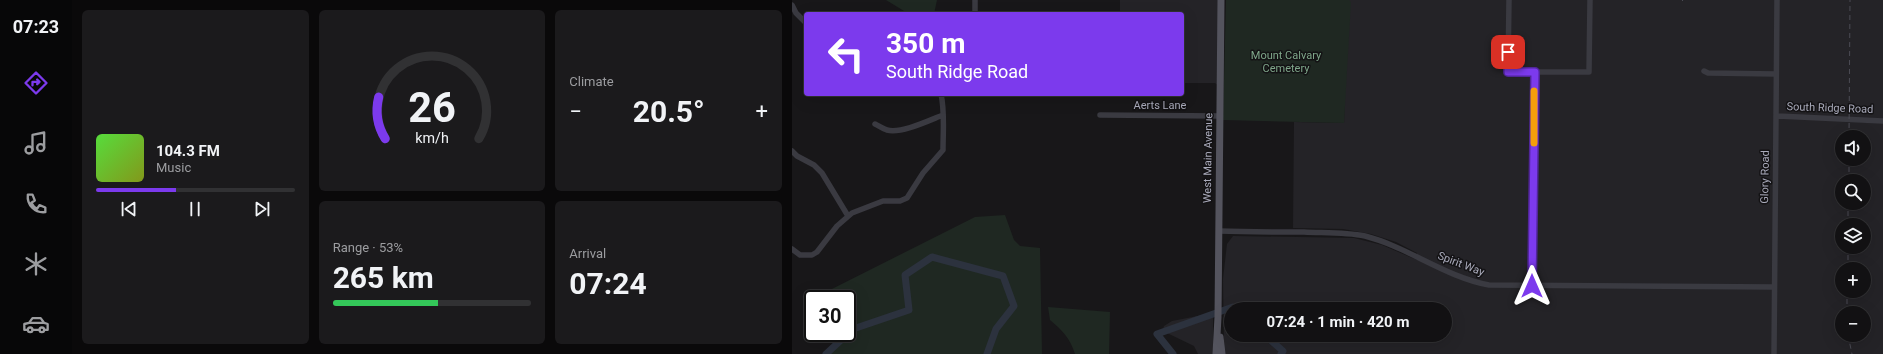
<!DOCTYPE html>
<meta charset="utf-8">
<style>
:root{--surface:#121113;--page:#1b1a1c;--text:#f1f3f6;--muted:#9c9da0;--line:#313133;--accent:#7c3aed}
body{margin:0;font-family:Roboto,sans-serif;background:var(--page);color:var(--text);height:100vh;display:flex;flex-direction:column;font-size:15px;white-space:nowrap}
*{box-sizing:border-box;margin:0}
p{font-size:13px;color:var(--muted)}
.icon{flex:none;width:22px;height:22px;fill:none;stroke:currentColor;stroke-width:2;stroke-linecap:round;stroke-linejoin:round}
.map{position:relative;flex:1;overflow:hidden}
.sheet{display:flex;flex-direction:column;gap:10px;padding:10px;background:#0a090a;width:720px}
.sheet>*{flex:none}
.guide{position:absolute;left:12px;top:12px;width:380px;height:84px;border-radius:4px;box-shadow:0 4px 16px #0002,0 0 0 1px var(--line);background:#7c3aed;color:#fff;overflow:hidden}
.tools{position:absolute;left:1043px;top:130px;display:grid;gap:8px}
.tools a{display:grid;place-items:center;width:36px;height:36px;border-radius:50%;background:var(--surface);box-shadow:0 4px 16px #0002,0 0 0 1px var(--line);font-size:20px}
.speed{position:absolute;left:12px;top:290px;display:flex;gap:8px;font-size:20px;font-weight:700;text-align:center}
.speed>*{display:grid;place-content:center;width:52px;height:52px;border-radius:50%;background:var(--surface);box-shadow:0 4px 16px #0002,0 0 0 1px var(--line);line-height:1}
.speed .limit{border:2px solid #111;border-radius:6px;background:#fff;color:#111}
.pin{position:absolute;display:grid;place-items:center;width:34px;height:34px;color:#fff;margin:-17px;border-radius:8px;box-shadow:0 2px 6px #0006}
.me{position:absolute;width:44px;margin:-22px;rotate:0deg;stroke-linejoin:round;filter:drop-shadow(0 0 3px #0008)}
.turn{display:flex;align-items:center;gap:14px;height:84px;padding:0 16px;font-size:18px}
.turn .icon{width:52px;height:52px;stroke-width:2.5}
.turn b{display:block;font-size:28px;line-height:34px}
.big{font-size:30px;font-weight:700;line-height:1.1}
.sheet .tile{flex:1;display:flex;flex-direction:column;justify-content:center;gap:6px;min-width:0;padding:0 14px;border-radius:6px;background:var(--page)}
.sheet .dial{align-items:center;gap:0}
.dial svg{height:104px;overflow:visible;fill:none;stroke:var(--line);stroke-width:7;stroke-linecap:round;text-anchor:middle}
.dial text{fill:var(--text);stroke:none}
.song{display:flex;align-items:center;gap:12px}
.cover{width:48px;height:48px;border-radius:6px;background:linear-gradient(135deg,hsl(110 70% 55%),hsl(70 70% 35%))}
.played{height:4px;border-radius:2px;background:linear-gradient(90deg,var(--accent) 40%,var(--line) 40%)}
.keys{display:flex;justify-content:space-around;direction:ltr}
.heat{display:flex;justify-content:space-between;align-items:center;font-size:22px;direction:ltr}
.charge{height:6px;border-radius:3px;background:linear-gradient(90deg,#34c759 53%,var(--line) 0)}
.sheet .tiles{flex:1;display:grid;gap:10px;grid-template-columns:repeat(3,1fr)}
.tile:first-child{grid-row:span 2}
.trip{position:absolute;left:432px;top:302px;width:228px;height:40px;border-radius:20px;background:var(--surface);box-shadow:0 4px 16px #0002,0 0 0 1px var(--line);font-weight:700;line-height:40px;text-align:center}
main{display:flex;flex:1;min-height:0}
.tabs{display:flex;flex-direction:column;width:72px;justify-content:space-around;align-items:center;background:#070708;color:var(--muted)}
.tabs .icon{width:28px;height:28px}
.tabs .active{color:var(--accent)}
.tabs b{font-size:18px;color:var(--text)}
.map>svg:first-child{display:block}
</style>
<main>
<nav class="tabs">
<b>07:23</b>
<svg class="icon active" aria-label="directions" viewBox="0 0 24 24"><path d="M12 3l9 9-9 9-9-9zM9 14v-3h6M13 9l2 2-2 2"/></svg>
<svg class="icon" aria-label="music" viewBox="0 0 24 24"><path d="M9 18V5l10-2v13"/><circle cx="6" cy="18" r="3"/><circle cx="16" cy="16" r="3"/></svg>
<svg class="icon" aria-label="phone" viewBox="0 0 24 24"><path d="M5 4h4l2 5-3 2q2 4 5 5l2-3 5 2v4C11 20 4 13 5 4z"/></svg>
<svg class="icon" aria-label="climate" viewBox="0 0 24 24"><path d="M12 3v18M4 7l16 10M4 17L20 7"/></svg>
<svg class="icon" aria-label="car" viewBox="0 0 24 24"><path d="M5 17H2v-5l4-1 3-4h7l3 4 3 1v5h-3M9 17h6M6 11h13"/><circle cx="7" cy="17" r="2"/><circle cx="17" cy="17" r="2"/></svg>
</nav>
<section class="sheet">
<div class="tiles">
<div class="tile">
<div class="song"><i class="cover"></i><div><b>104.3 FM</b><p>Music</p></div></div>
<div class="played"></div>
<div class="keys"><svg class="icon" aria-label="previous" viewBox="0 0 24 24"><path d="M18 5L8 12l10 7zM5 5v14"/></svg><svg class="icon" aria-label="pause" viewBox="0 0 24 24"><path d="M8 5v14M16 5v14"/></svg><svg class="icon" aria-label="next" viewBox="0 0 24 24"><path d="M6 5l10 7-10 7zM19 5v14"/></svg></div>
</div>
<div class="tile dial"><svg viewBox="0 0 100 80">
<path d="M14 69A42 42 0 1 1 86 69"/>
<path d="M14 69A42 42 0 0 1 9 37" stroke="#7c3aed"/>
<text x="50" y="56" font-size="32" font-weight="700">26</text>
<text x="50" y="72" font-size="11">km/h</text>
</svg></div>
<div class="tile"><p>Climate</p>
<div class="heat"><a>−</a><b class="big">20.5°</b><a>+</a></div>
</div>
<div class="tile"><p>Range · 53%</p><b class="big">265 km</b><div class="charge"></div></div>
<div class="tile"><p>Arrival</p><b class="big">07:24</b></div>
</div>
</section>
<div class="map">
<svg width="1091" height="354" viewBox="0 0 1091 354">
<rect width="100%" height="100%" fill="#181719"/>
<path fill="#242327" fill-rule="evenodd" d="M328,0H429L428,87L423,83H390V14H328Z
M555,0H1091V354H432L431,279L435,244L441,236L562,238L590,245L625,260V253L604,242L579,234L551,229L501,228L502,122L552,123ZM1050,137H1072V159H1050ZM1050,181H1072V203H1050ZM1050,225H1072V247H1050ZM1050,269H1072V291H1050ZM439,309H653V335H439ZM1050,313H1072V335H1050Z
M421,313V354H406L402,346L375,333L371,329L372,326L380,321Z"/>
<path fill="#1f2822" d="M94,0H145L142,14H117Z
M434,0H557L559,2L552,123L431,120Z
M213,215L222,240L228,246L248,248L250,354H38L43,338L41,333H55V299H24V297L183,217Z
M256,307L318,312L317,354H283C278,338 270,330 258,320Z"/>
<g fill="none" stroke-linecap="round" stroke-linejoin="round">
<path stroke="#2c323e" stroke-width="7" d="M473,335L491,351L489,354
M34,354L61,329L117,310L113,275L140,257L211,276L222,306L204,329L195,354
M381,354L365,334L441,307L443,309"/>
<path stroke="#3a3a41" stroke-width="5.5" d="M717,0L716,72H797L798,0
M0,5L4,13L14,23
M183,11V0
M912,71L916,73L984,74
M308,115L428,116
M984,116L1091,121
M83,124C87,126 91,129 95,130C109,134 138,120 151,115
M0,151L5,156L22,165L30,173L56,216
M427,231C455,232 484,232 512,232C532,233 553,232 573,236C616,247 653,277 697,285L982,287
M0,249L8,255H20L25,252L45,226L60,213L91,201H108L115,198L131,173L151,150C151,131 153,112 149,94
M740,286L743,72
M982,354L985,0"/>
<path stroke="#54545e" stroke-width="7" d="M428,337L430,354
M424,354L426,317L429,0"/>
<path stroke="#4b4b54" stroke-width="1" stroke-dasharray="5 4" stroke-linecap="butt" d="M890,0L891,1
M1057,137L1058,0
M1057,181V159
M1056,225V203
M1056,269V247
M1055,313V291
M1056,335L1060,354"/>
</g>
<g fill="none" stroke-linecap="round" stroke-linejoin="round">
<g stroke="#51269a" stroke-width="10">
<path id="route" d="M716,52V72H743L740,286"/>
</g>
<use href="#route" stroke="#7c3aed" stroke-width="7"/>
<path stroke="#f59e0b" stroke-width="7" d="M742,143V91"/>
</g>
<g text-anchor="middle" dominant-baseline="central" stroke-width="3" stroke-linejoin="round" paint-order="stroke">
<g font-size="11" fill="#7fa68a" stroke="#131214">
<text x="494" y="55">Mount Calvary<tspan x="494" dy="13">Cemetery</tspan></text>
</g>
<g font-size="11" fill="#a9aaba" stroke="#131214">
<text x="368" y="105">Aerts Lane</text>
<text transform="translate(1038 108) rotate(2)">South Ridge Road</text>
<text transform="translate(416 158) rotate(-89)">West Main Avenue</text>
<text transform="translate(973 177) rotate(-89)">Glory Road</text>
<text transform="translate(669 264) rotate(21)">Spirit Way</text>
</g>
</g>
</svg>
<div class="tools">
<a><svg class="icon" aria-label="sound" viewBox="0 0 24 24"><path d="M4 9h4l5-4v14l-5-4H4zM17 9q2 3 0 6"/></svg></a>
<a><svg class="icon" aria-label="search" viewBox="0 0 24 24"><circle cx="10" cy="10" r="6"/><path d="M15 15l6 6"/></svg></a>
<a><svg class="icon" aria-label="layers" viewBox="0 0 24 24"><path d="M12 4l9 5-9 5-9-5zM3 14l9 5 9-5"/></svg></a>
<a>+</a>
<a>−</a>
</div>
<div class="speed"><div class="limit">30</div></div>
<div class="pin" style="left:716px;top:52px;background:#d93025"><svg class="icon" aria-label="arrive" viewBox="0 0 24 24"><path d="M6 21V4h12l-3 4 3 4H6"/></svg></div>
<svg class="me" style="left:740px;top:286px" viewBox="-20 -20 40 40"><path d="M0-17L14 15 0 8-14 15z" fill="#7c3aed" stroke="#fff" stroke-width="4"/></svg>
<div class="trip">07:24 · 1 min · 420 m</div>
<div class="guide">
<div class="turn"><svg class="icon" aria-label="left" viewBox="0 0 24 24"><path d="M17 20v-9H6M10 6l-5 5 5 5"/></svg><div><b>350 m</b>South Ridge Road</div></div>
</div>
</div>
</main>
